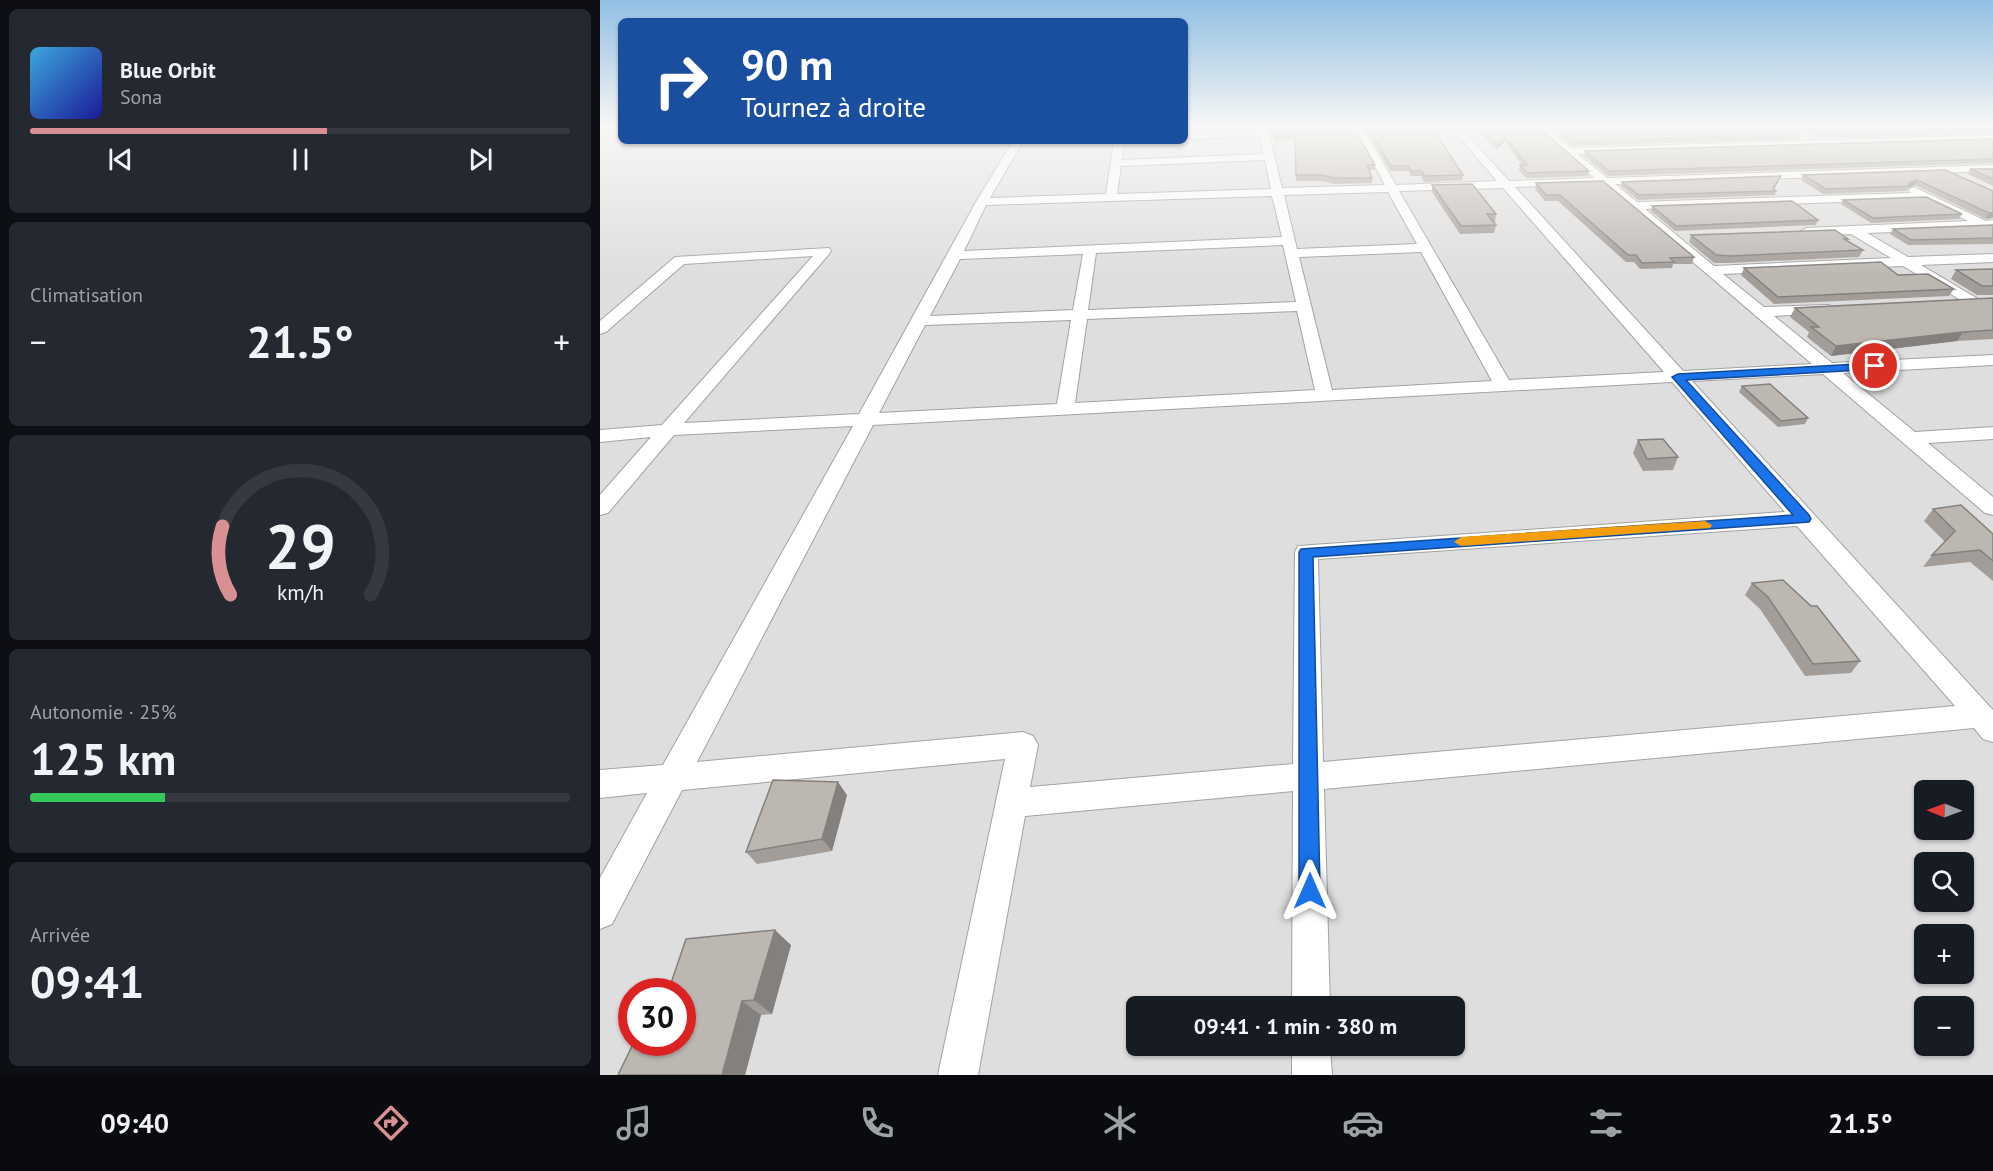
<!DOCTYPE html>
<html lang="fr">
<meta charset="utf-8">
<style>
:root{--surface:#171b24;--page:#242831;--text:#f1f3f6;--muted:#9ea1a6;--line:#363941;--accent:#d99092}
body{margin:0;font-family:"PT Sans",sans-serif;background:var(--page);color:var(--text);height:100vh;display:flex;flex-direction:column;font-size:22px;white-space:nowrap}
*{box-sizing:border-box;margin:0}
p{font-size:20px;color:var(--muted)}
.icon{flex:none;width:33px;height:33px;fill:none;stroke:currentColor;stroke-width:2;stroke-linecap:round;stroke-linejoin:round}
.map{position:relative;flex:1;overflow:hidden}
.drawer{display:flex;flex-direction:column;gap:9px;padding:9px;background:#0d0f14;width:600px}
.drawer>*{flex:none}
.banner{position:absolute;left:18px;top:18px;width:570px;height:126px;border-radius:9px;box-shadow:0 2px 4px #0004;background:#1a4fa0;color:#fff;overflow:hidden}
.needle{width:39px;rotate:271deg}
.fabs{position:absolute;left:1314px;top:780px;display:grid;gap:12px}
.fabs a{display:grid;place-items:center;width:60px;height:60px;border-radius:9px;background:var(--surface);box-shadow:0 2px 4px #0004;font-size:30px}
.speed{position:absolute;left:18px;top:978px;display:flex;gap:12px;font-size:30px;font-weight:700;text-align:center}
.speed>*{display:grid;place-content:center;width:78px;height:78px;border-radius:50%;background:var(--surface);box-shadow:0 2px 4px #0004;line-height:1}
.speed .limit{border:9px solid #d22;background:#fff;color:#111}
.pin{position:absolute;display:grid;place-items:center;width:51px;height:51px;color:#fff;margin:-26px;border:3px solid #fff;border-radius:50%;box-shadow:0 2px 6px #0007}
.me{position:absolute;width:66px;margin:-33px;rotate:0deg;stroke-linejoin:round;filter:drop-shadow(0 0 4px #0008)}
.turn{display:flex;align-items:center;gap:21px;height:126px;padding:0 24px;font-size:27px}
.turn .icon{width:78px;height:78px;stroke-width:2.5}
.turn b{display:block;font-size:42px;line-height:51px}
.big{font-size:45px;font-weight:700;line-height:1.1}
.drawer .widget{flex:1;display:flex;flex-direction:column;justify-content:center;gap:9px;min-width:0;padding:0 21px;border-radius:9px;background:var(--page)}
.drawer .dial{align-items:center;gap:0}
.dial svg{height:156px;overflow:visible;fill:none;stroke:var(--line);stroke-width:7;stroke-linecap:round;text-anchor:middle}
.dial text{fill:var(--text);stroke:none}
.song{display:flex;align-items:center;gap:18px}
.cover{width:72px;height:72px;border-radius:9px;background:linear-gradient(135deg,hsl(200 70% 55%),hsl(240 70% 35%))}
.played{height:6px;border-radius:3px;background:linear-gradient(90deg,var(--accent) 55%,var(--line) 55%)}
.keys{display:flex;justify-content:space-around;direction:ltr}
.heat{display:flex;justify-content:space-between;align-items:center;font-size:33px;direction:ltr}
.charge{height:9px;border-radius:4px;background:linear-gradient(90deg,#34c759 25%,var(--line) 0)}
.trip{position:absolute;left:526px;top:996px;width:339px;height:60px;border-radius:9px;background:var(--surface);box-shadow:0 2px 4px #0004;font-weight:700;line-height:60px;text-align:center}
.tab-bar{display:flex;height:96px;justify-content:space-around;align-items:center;background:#090b0e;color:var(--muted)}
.tab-bar .icon{width:42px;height:42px}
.tab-bar .current{color:var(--accent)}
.tab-bar b{font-size:27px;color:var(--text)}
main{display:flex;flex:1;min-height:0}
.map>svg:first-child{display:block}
</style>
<main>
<section class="drawer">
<div class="widget">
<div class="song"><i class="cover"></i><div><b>Blue Orbit</b><p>Sona</p></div></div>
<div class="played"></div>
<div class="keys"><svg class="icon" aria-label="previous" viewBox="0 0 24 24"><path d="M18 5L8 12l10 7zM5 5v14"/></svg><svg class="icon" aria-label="pause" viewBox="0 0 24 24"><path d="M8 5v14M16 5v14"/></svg><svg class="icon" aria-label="next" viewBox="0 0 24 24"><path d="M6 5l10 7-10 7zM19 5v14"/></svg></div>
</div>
<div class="widget"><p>Climatisation</p>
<div class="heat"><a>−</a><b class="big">21.5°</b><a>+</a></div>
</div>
<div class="widget dial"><svg viewBox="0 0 100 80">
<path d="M14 69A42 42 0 1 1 86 69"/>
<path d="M14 69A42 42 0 0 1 10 34" stroke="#d99092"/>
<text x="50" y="56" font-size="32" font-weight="700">29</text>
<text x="50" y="72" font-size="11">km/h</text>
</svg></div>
<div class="widget"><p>Autonomie · 25%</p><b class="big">125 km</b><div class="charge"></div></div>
<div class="widget"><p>Arrivée</p><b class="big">09:41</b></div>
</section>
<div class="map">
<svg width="1393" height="1075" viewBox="0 0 1393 1075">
<rect width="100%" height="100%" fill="#f0eee9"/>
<path fill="#dfdede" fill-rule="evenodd" d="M0,126H21V141H585V126H1393V1075H0ZM1324,790H1364V830H1324ZM1324,862H1364V902H1324ZM1324,934H1364V974H1324ZM32,992H82V1042H32ZM537,1006H855V1046H537ZM1324,1006H1364V1046H1324Z"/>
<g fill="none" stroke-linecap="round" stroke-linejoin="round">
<g stroke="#a2a2a2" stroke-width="2">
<path id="minor" d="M658,126H667L682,188L785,185L753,126H761L796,185L897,181L850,126H859L909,181L994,178L935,126L947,128L1130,126L1125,129L954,134L971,148L1393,135V141L978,154L1007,178L1393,165V171L1015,184L1037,202L1311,193L1308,190L1314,187L1386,221L1393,220V228L1267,233L1308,257L1393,254V262L1321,265L1393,308V319L1303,266L1123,274L1164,307L1229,305L1232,308L1229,311L1224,313L1174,316L1232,363L1393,355V365L1243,373L1315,432L1393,427V439L1328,443L1393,497V515L1385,513L1223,374L1092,381L1391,708L1393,710V742L1383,739L1374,728L724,789L730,1006H692L693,791L425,816L378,1075H338L405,759L82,790L12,924L0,929V878L47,793L0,798V770L63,765L253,426L74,435L8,513L0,515V495L51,437L0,442V430L62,425L213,256L84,264L6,332L0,334V321L75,257L229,248L231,251L229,254L84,423L259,414L376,202L413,141H423L390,198L506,194L514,141H524L522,160L663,154L660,136L585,139V133L658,130ZM665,160L671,189L517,194L521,166ZM1002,184L1212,364L1083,371L915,187ZM903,188L1064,372L909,380L799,191ZM788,192L817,244L697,249L684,195ZM672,196L682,237L364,251L386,205ZM1324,199L1368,221L1206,228L1200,232L1206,236L1251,234L1291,258L1114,266L1045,209ZM683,245L696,302L488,310L496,253ZM821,252L892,381L732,390L699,257ZM483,254L473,310L330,316L360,259ZM697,311L715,390L475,403L487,319ZM471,320L457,404L279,413L325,325ZM1072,382L1185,512L698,546L695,552L693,764L430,787L438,745L433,736L423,732L97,762L273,425ZM1197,526L1355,706L723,762L718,559Z
M692,1046H730L732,1075H692Z"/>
</g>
<use href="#minor" fill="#fff" fill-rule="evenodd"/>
</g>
<path fill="#a39d99" d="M641,126H657L656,128H641Z
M668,126H753L775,165V170H769L772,178V183L734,184L722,181H696L695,140L675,141L673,130H670Z
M763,126H831L863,175L862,180L824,182L821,176H810L809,171H790Z
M871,126H937L989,171L988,176L926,178L919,170L920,165H922L905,142L897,149Z
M1195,126H1393V133L1221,138Z
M1127,127L1200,135L1198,139L972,146L960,136L961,132Z
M1393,139V163L1008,176L984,156L985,151Z
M1370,169H1393V186L1368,174Z
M1345,170L1393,191V218L1386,219L1315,185L1308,188L1306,191L1223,194L1201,180L1203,175Z
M1179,181L1174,189L1176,191L1175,195L1038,200L1021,186L1022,182Z
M936,183L1094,257L1092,264H1073L1072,268L1040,269L1034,262H1026L958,201H945L935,189Z
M832,185L896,214L895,222H893L896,225L894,233L860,234L832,192Z
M1243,200L1362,214L1359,219L1271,223L1241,204Z
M1052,206L1218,220L1216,225L1075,231L1051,211Z
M1393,225V244L1308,245L1290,234L1293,229Z
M1091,235L1248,239L1247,241L1263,250L1259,257L1128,263H1114L1089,242Z
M1144,268L1298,275L1354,289L1349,296L1174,304L1141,275Z
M1393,269V295H1377L1351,279L1356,270Z
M1393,298V339L1357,341L1231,356L1207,337L1209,332L1190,317L1195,308Z
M1142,386L1208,418L1205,424L1178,427L1139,392Z
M1038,440L1078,457L1073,470L1043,471L1033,453Z
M1333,509L1393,534V581L1370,562L1323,567L1332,555L1345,542L1324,521Z
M1152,583L1260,661L1251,673L1205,676L1160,609L1145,595Z
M247,795L232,851L157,864L146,852Z
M191,945L172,1014L161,1015L145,1075H18Z"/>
<path fill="#84807d" d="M905,137V142L897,149L898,145Z
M1317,180L1315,185L1308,188L1309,183Z
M1389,213H1393V217L1386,219Z
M1363,332L1357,341L1231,356L1236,346Z
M238,782L247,795L232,851L222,839Z
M175,930L191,945L172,1014L154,1000Z
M142,1001L161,1015L145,1075H122Z"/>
<path fill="#bdb7b2" stroke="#84807d" stroke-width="1.5" d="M673,126H753L775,165H767L772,178H734L722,175H696L695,135L675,136Z
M767,126H831L863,175L825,176L821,171H810L809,166H791Z
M876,126H937L989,171L927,173L920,165H927L905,137L898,145Z
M1128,126H1184L1200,135L973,141L961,132L1127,127Z
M1206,126H1393V128L1223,133Z
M1393,139V159L1009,171L985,151Z
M1370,169H1393V179Z
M1345,170L1393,191V213H1389L1317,180L1309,183V186L1226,189L1203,175Z
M1181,176L1173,188L1176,191L1039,195L1022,182Z
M1003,181L1094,257L1070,258L1074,262L1042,263L1036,255H1028L960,195H946L936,183Z
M872,184L896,214H887L896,225L861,226L832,185Z
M1326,197L1362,214L1273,218L1243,200Z
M1192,201L1218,220L1076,226L1052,206Z
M1393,225V238L1311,240L1293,229Z
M1235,230L1248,239H1244L1263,250L1130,256L1116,255L1091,235Z
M1281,262L1298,275L1328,274L1354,289L1178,297L1144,268Z
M1393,269V286H1382L1356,270Z
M1393,298V330L1363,332L1236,346L1211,327H1219L1195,308Z
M1170,384L1208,418L1181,421L1142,386Z
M1063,439L1078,457L1047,459L1038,440Z
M1361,505L1393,534V561L1380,550L1332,555L1355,531L1333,509Z
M1183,580L1211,606H1217L1260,661L1213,664L1168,597L1152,583Z
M173,780L238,782L222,839L146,852Z
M175,930L154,1000L142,1001L122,1075H18L34,1042H82V992H68L86,939Z"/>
<linearGradient id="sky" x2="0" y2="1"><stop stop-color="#91bfe2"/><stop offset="0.46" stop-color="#f8f7f5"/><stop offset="1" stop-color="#f8f7f5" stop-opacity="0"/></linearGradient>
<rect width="1393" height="276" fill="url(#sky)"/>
<path fill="#1a73e8" stroke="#114b97" stroke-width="1.5" d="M1275,363L1280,366L1279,369L1086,380L1209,515L1211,519L1209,522L713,557L720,891L717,898L710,901L702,898L699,891V552L701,549L1193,515L1072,377L1078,374Z"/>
<path fill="#f59e0b" d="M1105,521L1112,525L1110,528L861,546L854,542L861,537Z"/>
</svg>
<div class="fabs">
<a><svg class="needle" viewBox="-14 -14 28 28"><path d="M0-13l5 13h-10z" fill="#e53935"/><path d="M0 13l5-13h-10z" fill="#9ea1a6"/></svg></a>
<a><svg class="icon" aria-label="search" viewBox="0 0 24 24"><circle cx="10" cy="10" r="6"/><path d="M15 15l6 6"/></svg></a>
<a>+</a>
<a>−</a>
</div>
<div class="speed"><div class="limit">30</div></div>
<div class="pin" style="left:1275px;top:366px;background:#d93025"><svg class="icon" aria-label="arrive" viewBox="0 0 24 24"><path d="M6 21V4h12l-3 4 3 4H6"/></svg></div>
<svg class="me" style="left:710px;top:891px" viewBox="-20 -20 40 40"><path d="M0-17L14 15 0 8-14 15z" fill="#1a73e8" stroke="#fff" stroke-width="4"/></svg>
<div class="trip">09:41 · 1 min · 380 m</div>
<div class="banner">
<div class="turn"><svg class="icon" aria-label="right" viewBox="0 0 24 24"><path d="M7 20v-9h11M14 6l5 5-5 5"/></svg><div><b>90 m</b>Tournez à droite</div></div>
</div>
</div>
</main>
<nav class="tab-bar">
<b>09:40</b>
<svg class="icon current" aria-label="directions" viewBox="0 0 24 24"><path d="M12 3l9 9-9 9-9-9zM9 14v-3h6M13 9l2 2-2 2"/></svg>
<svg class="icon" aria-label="music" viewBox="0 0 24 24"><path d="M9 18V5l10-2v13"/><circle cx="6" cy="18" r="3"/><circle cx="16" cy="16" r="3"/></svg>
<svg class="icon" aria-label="phone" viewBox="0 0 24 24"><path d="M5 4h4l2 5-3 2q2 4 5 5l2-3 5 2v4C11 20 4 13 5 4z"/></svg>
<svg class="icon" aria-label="climate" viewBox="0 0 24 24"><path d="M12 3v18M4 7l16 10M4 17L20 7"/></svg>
<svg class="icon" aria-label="car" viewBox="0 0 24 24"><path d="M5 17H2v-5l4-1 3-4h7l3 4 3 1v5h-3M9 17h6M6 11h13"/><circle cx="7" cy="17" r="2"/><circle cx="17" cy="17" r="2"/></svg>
<svg class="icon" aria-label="filters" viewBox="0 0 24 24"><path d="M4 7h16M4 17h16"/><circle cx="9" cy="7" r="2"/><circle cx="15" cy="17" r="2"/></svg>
<b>21.5°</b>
</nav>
